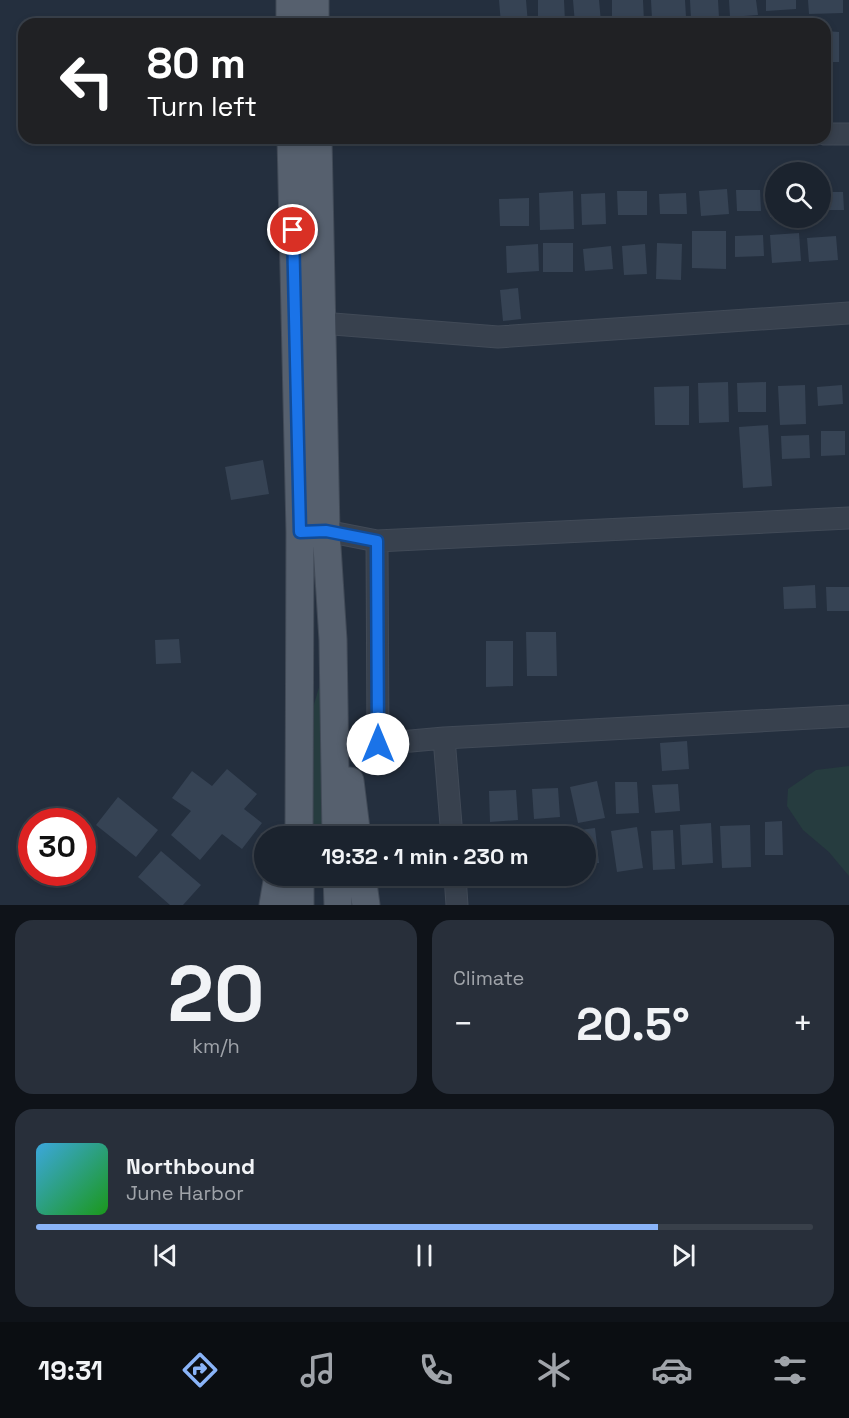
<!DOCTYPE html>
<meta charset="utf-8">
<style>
:root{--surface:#1b232e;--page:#282f3a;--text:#f1f3f6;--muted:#a0a4aa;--line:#39404a;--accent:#8ab4f8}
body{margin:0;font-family:"Space Grotesk",sans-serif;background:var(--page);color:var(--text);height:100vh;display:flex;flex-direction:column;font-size:22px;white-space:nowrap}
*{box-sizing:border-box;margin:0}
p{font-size:20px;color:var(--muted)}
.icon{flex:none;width:33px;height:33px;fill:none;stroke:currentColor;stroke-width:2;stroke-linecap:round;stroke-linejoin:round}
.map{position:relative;height:905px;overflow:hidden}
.drawer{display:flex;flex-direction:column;gap:15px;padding:15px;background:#0f1319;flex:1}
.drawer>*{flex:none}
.hud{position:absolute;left:18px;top:18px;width:813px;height:126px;border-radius:18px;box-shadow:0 3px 9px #0003,0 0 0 2px var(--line);background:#202124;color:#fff;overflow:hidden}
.fabs{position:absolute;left:765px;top:162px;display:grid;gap:12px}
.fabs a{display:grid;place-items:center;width:66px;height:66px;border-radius:50%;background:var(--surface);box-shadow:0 3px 9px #0003,0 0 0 2px var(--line);font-size:30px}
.speed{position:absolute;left:18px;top:808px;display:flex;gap:12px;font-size:30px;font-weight:700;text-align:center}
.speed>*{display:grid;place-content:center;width:78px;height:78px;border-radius:50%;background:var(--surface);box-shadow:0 3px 9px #0003,0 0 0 2px var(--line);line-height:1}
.speed .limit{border:9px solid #d22;background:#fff;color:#111}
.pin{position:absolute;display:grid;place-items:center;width:51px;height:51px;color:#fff;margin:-26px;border:3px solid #fff;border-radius:50%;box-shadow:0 2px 6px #0007}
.me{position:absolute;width:66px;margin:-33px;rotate:0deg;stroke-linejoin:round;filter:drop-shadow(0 0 4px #0008)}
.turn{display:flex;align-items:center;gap:21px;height:126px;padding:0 30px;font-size:27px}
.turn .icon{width:78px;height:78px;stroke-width:2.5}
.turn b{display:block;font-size:42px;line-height:51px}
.big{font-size:45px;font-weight:600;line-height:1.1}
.drawer .tile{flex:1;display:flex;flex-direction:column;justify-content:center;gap:9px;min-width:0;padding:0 21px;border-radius:18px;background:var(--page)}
.drawer .dial{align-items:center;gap:0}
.dial b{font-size:78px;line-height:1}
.song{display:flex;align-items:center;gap:18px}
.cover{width:72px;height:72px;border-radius:9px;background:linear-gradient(135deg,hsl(200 70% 55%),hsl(120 70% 35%))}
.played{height:6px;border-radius:3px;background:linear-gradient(90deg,var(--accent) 80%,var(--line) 80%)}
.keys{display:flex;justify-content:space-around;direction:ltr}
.heat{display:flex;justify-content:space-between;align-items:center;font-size:33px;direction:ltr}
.drawer .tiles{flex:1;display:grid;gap:15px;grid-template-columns:1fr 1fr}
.tile:last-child{grid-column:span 2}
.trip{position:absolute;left:254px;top:826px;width:342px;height:60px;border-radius:30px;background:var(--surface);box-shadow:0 3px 9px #0003,0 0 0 2px var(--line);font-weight:600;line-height:60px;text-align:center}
.tab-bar{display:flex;height:96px;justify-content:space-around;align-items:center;background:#0b0e12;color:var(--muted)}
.tab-bar .icon{width:42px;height:42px}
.tab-bar .current{color:var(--accent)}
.tab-bar b{font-size:27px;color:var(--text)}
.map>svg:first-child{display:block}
</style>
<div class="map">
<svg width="849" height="905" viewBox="0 0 849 905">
<rect width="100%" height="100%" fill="#242f3e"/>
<path fill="#263c3f" d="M333,640L357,837H285L299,755Z
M849,766V876L829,852L803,830L787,806L788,789L816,770Z"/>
<path fill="#364354" d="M499,0H526L528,24H501Z
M538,0H564L565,22H538Z
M573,0H599L601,22L575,24Z
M612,0H643L644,22H612Z
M651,0H685L686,17L652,19Z
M690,0H718L719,18L691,19Z
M729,0H756L758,15L730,17Z
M766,0H796V9L766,11Z
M808,0H843V13L809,14Z
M806,19V24H767V21Z
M825,31L839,32V62H825Z
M769,187H776V217H770Z
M727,189L729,214L701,216L699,191Z
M736,190H760L761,211H737Z
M573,191L574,229L540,230L539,193Z
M617,191H647V215H618Z
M820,192H843L844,210H820Z
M605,193L606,224L582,225L581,194Z
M686,193L687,214H660L659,194Z
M529,198V226H500L499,199Z
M692,231H726V269L692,268Z
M799,233L801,261L772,263L770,235Z
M763,235L764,256L735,257V236Z
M836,236L838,260L809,262L807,238Z
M543,243H573V272H543Z
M657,243L682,244L681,280L656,279Z
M538,244L539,271L507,273L506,246Z
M645,244L647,274L624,275L622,246Z
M611,246L613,269L585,271L583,249Z
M518,288L521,319L503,321L500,290Z
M728,382L729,422L699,423L698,383Z
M766,382V412H738L737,383Z
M805,385L806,424L780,425L778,386Z
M842,385L843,404L818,406L817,387Z
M689,386V425H655L654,387Z
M768,425L772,486L743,488L739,427Z
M821,431H845V455L821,456Z
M809,435L810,458L782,459L781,436Z
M263,460L269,494L231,500L225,467Z
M815,585L816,608L784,609L783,587Z
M826,587H849V611H827Z
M526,632H556L557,676H527Z
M179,639L181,663L156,664L155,640Z
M486,641H513V686L486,687Z
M687,741L689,769L662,771L660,743Z
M227,769L257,794L244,809L262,823L242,849L222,834L200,860L171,835L191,811L172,798L192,771L212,786Z
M597,781L605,818L578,823L570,787Z
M615,782H637L639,813L616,814Z
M678,784L680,811L655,813L652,785Z
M558,788L560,817L534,819L532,789Z
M516,790L518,820L490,822L489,791Z
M118,797L158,830L136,857L96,825Z
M782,821L783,855H765V822Z
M711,823L713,863L682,865L680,825Z
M750,825L751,867L722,868L720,826Z
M637,827L643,868L617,872L611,831Z
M595,828L599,863L585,864V837H565V832Z
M673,830L675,869L653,870L651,831Z
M557,832V837H528V834Z
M161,851L201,885L183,905H170L138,877Z
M530,876H559V881L530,883Z"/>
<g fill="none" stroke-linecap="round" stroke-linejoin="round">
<g stroke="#414a57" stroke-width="23">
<path id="minor" d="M825,134H849
M308,322L498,337L849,313
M311,532L326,531L377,541L849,518
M377,541L378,744L444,738L849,716
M444,738L452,837
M455,876L457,905"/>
</g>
<g stroke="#414a57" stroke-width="29">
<path id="major" d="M290,0V24
M315,0V24
M291,138L300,532L299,837
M318,138L326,531L333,640L336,837
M350,781L357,837
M300,876V905
M337,876L338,905
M362,876L366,905
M273,905L278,876"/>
</g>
<use href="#minor" stroke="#38414e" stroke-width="21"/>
<use href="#major" stroke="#56606e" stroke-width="27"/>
</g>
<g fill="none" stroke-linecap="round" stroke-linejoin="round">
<g stroke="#114b97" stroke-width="15">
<path id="route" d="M293,230L300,532L326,531L377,541L378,744"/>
</g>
<use href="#route" stroke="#1a73e8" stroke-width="10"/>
</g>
</svg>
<div class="fabs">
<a><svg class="icon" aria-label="search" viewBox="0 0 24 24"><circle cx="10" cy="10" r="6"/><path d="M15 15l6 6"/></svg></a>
</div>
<div class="speed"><div class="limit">30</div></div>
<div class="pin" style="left:293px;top:230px;background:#d93025"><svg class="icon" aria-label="arrive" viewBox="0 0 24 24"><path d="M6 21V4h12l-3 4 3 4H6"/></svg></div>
<svg class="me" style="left:378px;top:744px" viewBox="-20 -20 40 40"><circle r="19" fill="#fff"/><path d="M0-13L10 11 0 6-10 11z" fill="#1a73e8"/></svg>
<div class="trip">19:32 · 1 min · 230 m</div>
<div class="hud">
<div class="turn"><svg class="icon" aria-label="left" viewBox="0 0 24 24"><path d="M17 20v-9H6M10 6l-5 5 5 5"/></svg><div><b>80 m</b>Turn left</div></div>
</div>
</div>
<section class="drawer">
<div class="tiles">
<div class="tile dial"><b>20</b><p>km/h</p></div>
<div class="tile"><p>Climate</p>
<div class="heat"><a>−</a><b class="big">20.5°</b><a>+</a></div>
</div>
<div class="tile">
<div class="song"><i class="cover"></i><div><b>Northbound</b><p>June Harbor</p></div></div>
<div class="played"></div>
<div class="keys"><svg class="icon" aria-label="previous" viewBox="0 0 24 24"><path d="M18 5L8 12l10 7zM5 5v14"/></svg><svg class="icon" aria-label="pause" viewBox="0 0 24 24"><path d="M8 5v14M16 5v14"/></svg><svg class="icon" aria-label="next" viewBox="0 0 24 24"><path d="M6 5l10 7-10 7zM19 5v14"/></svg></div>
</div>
</div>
</section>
<nav class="tab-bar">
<b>19:31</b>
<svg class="icon current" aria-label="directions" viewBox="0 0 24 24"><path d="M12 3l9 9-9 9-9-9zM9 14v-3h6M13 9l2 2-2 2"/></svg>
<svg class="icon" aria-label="music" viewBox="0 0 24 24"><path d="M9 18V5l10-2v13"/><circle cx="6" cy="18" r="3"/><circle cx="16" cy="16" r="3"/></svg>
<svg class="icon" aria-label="phone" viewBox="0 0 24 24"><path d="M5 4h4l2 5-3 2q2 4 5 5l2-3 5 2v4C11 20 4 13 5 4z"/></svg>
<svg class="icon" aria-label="climate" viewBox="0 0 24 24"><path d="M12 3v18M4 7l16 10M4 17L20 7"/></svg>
<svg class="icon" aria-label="car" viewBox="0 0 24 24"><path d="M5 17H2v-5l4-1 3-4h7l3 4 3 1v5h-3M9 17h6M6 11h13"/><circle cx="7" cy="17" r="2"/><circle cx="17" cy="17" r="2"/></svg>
<svg class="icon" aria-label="filters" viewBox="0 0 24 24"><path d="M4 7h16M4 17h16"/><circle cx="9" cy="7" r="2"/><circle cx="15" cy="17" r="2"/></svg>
</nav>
